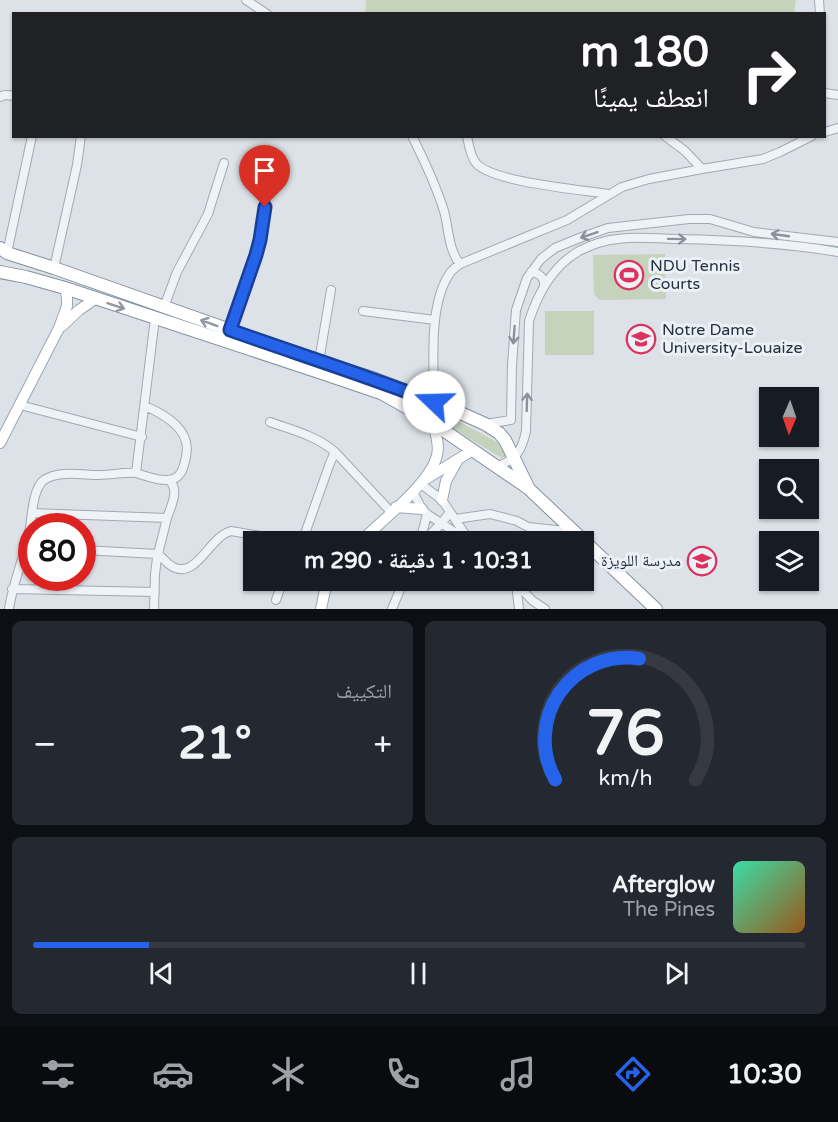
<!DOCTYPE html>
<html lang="ar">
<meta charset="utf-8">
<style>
:root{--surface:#171b24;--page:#242831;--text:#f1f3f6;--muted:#9ea1a6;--line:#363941;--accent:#2563eb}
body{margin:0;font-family:"Varela Round","Noto Naskh Arabic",sans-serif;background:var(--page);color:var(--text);direction:rtl;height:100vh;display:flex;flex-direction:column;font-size:22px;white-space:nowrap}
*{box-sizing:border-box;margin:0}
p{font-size:20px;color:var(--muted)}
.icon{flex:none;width:33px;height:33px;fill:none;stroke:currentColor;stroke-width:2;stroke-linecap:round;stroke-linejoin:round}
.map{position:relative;height:609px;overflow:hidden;direction:ltr}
.details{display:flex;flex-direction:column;gap:12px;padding:12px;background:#0d0f14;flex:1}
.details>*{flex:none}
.banner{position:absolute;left:12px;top:12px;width:814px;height:126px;border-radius:0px;box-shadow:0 2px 4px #0004;direction:rtl;background:#202124;color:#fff;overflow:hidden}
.needle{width:39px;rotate:182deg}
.buttons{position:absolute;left:759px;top:387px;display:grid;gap:12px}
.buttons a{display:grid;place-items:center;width:60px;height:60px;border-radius:0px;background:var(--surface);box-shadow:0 2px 4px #0004;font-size:30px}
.speed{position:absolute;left:18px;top:513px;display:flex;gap:12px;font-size:30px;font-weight:700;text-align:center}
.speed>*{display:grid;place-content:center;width:78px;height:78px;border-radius:50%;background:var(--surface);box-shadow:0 2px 4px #0004;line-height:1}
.speed .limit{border:9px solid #d22;background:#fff;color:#111}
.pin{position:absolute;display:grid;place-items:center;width:51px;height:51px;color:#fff;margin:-62px -26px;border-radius:50% 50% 50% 0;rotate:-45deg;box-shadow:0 0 6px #0007}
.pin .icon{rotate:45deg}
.me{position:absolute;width:66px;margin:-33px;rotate:291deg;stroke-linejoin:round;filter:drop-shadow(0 0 4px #0008)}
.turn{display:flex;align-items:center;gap:21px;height:126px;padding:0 18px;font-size:27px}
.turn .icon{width:78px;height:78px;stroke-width:2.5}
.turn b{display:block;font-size:42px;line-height:51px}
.big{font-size:45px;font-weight:700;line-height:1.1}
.details .tile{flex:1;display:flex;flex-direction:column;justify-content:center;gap:9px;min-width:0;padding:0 21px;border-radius:9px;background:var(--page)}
.details .dial{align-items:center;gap:0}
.dial svg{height:156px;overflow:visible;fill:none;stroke:var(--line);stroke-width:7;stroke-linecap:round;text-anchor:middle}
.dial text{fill:var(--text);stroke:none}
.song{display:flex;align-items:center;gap:18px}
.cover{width:72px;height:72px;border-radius:9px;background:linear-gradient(135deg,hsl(160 70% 55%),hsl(30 70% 35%))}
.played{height:6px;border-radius:3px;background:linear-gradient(90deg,var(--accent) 15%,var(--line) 15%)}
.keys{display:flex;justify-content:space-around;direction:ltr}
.heat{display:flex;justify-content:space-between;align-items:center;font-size:33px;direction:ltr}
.details .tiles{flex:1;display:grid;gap:12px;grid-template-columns:1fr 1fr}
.tile:last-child{grid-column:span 2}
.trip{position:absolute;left:243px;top:531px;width:351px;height:60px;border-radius:0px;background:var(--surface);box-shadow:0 2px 4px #0004;font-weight:700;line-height:60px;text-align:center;direction:rtl}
.tabs{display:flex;height:96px;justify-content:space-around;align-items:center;background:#090b0e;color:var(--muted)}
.tabs .icon{width:42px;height:42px}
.tabs .selected{color:var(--accent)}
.tabs b{font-size:27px;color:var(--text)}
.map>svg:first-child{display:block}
</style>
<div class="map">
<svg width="838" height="609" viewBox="0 0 838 609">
<rect width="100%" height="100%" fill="#dce2e8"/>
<path fill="#c5d3bc" d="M366,0H796L794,14L365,13Z
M665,254L666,299L599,300L594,294L593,255Z
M545,311H594V355H545Z
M407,400L441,412L497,442L505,453V457L502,458L435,418Z"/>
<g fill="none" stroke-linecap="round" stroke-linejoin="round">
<g stroke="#a1a9b2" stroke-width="10">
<path id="minor" d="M246,0L267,14
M819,0L820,14
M825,93L838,95
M0,97C4,94 9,95 14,96
M825,132L838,128
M412,136C424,160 436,185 444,211C449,229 448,249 460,264
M467,136C469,145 470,156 476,163C491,182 582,190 608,194
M665,136L685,151L702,169
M7,253L32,136
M54,268L77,165L81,136
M531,272C539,273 545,278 544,286
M164,307L177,272L208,214L224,163
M363,311L435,320
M230,330L251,270L260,240L267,191
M319,361L331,290
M434,401C434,364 428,305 450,273C452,270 456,267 460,264L567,220L622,187L649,179L702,169L763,159L780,152L812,136
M20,405L142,437
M270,422C292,430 317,436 335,452
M486,424L511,420L512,365L516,310L527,278L541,259L555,248L582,237L608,228L689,219H710L754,232L838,242
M496,466C516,461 522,450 526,431L529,321C538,293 553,266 579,251C591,245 605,240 618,239C638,236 658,239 678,239C730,240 786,243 838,252
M136,473C146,476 158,481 168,480C177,480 182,473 184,465C186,458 188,449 186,442C182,424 161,413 145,406
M421,484L442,500L467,537
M413,492L422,509L427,514L470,542
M32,513L167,518C171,506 180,490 169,480
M455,519L490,514L517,521L528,527L575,532
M302,542L330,463L335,452L391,512
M420,542L427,514
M422,542L441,524L450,512
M82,550L158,554C163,558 167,564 173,567C197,579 209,537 231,531L266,537L279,542
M512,580L533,601L545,609
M516,584L519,609
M12,589L155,592
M276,600L283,580
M9,609C13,581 25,556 30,528C32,515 33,488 44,480C59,470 82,475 99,475C112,475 124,472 136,473L155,318
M154,609L155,574L157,558L167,518
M392,609L404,580"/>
</g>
<g stroke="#9aa8b5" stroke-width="12">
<path id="major" d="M62,326L79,310L95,299
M0,443L59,328L67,306V298L65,288
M426,479L473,450
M442,500L446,481L457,461
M396,507L422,509
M360,542C381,521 431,483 437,455C440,445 435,433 433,423
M321,609L325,590L330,580"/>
</g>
<g stroke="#8291a0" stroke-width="14">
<path id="highway" d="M0,248L7,253L54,268L301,355L375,379L434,401L485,424L499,433L505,440L528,487
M0,272L26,277L65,288L325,374L381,393L399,403L433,423L528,488L656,609"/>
</g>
<use href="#minor" stroke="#eff2f6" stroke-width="8"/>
<use href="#major" stroke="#fff" stroke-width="10"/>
<use href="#highway" stroke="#fff" stroke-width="12"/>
</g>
<defs><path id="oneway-shaft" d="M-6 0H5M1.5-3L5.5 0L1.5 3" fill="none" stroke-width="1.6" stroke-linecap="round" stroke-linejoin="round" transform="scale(1.5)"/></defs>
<g stroke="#8a929b">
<use href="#oneway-shaft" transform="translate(589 235) rotate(161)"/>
<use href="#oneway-shaft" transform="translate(780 235) rotate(-172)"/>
<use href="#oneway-shaft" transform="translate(677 239) rotate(1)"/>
<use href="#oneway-shaft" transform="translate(514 335) rotate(94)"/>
<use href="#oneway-shaft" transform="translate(527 402) rotate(-88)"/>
</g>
<g stroke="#9298a0">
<use href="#oneway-shaft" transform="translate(116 306) rotate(18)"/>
<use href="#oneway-shaft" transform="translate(209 323) rotate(-160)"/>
</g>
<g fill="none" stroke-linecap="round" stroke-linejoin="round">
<g stroke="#184099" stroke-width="15">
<path id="route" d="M265,207L260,240L256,255L230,330C298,354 367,376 434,402"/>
</g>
<use href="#route" stroke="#2563eb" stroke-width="10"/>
</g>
<defs>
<g id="stadium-ring" transform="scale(1.5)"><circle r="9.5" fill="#ecf1f6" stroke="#dd325e" stroke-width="1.5"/><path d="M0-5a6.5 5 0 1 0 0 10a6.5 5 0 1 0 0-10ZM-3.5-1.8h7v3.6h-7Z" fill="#dd325e"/></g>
<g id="university-ring" transform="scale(1.5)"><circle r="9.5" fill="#ecf1f6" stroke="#dd325e" stroke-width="1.5"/><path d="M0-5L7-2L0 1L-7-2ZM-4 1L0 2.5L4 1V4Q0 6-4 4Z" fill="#dd325e"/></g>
</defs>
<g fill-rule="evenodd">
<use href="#stadium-ring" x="629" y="275"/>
<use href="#university-ring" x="641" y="339"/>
<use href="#university-ring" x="702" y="561"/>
</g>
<g text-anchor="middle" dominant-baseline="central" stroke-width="6" stroke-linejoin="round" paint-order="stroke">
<g font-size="16" fill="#243140" stroke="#ecf1f6" text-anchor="start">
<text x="650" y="266">NDU Tennis<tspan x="650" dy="18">Courts</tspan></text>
<text x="662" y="330">Notre Dame<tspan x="662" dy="18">University-Louaize</tspan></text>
<text x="681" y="561" text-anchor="end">مدرسة اللويزة</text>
</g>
</g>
</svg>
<div class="buttons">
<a><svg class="needle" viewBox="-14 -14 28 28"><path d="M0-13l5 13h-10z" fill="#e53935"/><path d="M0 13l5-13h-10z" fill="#9ea1a6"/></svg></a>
<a><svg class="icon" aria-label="search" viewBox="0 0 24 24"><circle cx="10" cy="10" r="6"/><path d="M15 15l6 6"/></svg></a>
<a><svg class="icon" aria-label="layers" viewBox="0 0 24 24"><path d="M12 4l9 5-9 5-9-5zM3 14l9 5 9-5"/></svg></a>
</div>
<div class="speed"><div class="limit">80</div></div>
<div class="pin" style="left:265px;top:207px;background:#d93025"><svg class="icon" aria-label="arrive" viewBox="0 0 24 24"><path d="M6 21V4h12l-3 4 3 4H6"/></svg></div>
<svg class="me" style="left:434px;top:402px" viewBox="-20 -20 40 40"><circle r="19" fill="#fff"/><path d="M0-13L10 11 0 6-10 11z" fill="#2563eb"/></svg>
<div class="trip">10:31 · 1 دقيقة · 290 m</div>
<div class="banner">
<div class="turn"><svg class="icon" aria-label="right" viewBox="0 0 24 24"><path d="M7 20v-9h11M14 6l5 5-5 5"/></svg><div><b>180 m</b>انعطف يمينًا</div></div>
</div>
</div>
<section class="details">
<div class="tiles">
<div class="tile dial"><svg viewBox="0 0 100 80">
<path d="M14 69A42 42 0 1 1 86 69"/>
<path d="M14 69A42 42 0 0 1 57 7" stroke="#2563eb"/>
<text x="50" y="56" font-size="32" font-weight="700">76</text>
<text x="50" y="72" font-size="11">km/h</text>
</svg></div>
<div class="tile"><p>التكييف</p>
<div class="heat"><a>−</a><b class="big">21°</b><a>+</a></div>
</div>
<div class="tile">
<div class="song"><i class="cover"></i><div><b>Afterglow</b><p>The Pines</p></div></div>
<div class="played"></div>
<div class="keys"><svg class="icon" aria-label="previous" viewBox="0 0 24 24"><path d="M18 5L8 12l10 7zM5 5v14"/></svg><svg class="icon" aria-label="pause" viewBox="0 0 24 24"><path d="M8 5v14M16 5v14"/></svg><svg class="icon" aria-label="next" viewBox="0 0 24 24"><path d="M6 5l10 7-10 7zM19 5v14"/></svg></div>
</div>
</div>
</section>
<nav class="tabs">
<b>10:30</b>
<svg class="icon selected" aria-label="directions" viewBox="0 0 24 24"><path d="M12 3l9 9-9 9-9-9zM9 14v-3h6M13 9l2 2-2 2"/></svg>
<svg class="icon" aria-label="music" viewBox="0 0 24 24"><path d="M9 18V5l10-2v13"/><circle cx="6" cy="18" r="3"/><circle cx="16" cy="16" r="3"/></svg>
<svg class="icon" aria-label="phone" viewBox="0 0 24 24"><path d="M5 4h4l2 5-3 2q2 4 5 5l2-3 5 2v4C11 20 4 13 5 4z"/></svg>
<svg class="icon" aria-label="climate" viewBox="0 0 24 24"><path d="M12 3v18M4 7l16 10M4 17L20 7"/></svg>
<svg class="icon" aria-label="car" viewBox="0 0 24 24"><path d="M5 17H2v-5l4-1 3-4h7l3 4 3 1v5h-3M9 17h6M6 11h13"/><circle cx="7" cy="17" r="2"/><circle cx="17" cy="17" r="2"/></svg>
<svg class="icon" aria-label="filters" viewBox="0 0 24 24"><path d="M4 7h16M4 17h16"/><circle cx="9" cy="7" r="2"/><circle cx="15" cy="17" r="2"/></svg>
</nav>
